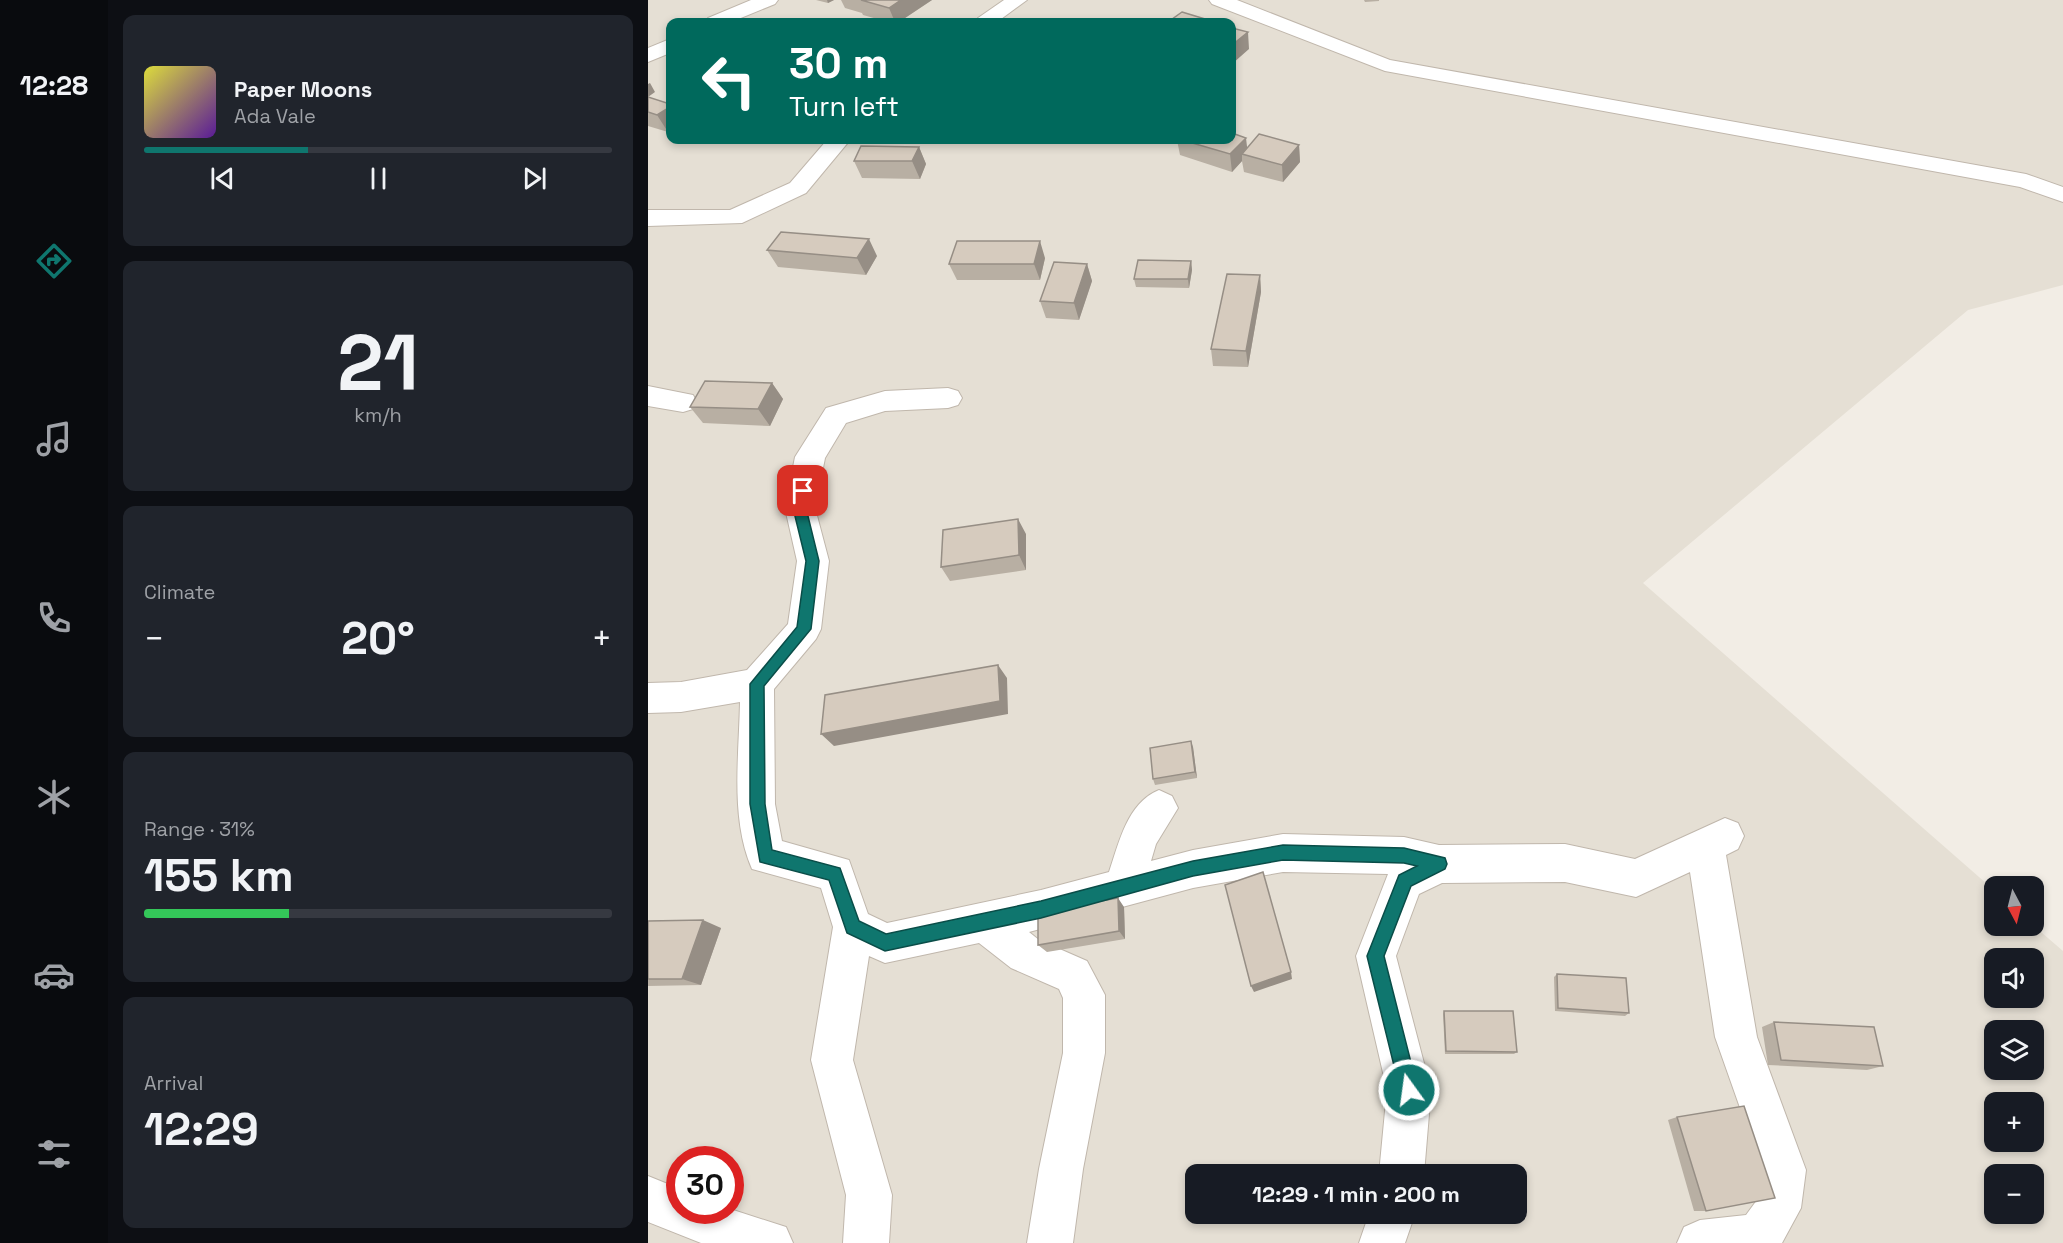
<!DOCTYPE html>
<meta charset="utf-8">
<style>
:root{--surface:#171b24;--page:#20242c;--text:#f1f3f6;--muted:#9ea1a6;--line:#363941;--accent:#0f766e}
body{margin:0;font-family:"Space Grotesk",sans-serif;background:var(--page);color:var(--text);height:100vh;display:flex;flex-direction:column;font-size:22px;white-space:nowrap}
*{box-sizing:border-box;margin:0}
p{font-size:20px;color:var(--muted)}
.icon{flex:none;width:33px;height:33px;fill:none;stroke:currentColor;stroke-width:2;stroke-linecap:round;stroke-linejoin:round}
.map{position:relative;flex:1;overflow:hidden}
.details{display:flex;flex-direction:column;gap:15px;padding:15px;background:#0d0f14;width:540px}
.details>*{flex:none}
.top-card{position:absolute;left:18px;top:18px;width:570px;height:126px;border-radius:12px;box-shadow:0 3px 9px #0003;background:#00695c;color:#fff;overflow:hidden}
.needle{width:39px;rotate:173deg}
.tools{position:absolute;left:1336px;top:876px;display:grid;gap:12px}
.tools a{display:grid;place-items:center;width:60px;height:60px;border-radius:12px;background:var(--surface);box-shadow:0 3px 9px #0003;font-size:30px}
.speed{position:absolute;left:18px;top:1146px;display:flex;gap:12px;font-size:30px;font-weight:700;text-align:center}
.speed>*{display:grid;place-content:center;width:78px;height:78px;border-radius:50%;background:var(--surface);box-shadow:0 3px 9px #0003;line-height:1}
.speed .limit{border:9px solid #d22;background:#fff;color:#111}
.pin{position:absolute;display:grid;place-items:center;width:51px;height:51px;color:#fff;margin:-26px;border-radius:12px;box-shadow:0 3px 9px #0006}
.me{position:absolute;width:66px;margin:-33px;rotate:346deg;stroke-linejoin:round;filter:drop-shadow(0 0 4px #0008)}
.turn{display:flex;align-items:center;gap:21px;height:126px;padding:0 24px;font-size:27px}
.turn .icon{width:78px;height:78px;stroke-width:2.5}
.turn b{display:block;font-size:42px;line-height:51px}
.big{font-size:45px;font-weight:700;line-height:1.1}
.details .tile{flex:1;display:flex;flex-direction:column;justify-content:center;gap:9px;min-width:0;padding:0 21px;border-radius:12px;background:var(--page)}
.details .dial{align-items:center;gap:0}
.dial b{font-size:78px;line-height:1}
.song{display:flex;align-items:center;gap:18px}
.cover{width:72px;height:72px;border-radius:9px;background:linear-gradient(135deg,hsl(60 70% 55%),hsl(270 70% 35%))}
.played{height:6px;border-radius:3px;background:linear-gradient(90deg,var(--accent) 35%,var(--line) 35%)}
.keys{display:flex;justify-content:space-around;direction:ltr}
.heat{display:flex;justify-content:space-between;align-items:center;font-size:33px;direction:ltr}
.charge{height:9px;border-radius:4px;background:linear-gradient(90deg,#34c759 31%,var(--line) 0)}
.trip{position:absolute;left:537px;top:1164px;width:342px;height:60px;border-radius:12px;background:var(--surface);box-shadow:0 3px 9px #0003;font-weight:700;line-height:60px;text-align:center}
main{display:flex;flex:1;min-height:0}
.dock{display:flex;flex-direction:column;width:108px;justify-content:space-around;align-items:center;background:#090b0e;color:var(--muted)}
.dock .icon{width:42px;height:42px}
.dock .active{color:var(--accent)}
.dock b{font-size:27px;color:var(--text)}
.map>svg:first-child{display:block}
</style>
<main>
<nav class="dock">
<b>12:28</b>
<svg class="icon active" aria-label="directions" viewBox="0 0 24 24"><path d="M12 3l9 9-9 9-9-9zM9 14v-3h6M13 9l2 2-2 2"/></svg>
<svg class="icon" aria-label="music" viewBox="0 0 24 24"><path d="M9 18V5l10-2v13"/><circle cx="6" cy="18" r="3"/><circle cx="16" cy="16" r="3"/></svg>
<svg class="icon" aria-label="phone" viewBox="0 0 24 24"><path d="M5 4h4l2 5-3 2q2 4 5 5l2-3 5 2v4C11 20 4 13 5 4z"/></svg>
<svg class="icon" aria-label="climate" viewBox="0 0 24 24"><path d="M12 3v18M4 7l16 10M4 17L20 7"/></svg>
<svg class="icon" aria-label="car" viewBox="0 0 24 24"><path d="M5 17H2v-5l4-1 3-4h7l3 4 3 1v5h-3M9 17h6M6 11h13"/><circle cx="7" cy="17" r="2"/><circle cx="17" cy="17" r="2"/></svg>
<svg class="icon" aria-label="filters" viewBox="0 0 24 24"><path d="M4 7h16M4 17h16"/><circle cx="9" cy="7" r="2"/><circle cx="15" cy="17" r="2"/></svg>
</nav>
<section class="details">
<div class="tile">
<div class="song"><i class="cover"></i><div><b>Paper Moons</b><p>Ada Vale</p></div></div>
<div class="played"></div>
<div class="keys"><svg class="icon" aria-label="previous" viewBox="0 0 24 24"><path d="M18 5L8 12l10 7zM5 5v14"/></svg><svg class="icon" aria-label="pause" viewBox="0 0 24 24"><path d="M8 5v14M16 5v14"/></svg><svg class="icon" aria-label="next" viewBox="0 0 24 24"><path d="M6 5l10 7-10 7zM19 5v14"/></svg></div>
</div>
<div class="tile dial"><b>21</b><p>km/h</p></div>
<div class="tile"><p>Climate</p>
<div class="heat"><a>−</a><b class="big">20°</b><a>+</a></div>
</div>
<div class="tile"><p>Range · 31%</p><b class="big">155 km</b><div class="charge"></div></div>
<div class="tile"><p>Arrival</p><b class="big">12:29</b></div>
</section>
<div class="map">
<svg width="1415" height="1243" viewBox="0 0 1415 1243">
<rect width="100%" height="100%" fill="#f2ede5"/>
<path fill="#e5dfd4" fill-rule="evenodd" d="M0,0H1415V285L1320,310L995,583L1347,891V926H1386L1415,951V1243H0ZM22,22H584V140H22ZM1347,958H1386V998H1347ZM1347,1030H1386V1070H1347ZM1347,1102H1386V1142H1347ZM32,1160H82V1210H32ZM548,1174H868V1214H548ZM1347,1174H1386V1214H1347Z"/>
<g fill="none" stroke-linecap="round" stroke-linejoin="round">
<g stroke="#c0b7ac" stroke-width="2">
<path id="street" d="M103,0H130L127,4L83,22H57L60,18Z
M356,0H379L349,22H327L330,18Z
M561,0H589L742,60L1378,174L1415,187V202L1372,187L737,71L564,4Z
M22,39V53L0,62V48Z
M179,140H202L158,193L94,223L0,226V210H82L142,183Z
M0,386L45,395L49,402L45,409L35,412L0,406Z
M300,388L310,391L314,398L310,405L300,408L237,411L198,423L177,458L167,508L181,561L173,629L168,639L126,689L127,804L134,841L201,860L220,914L239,923L393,890L461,872C471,843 479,803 511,790L524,796L530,808L508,844L503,861L545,850L635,834L756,837L791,845L917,844L987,859L1077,818L1090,823L1096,836L1090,849L1078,855L1109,1037L1158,1170L1153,1208L1134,1243H1029L1036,1227L1052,1220L1098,1215L1109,1200L1114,1170L1067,1037L1042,872L988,897L917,882L794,883L771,894L748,956L783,1090L776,1174H731L739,1090L708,956L740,874L635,872L545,888L381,932L391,940L439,961L457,995V1053L435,1169L425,1243H379L391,1169L415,1053V998L411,989L363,968L331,943L237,963L221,956L205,1060L244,1195L241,1243H195L198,1195L163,1060L185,927L173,888L104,869C82,819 91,756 92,702L33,712L0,713V683L33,682L99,670L140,624L149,561L137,508L147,457L178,408L237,391Z
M0,1176L32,1189V1210L82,1209L138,1227L145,1243H53L0,1222Z
M721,1214H767L757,1243H711Z"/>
</g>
<use href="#street" fill="#fff" fill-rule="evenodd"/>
</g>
<path fill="#b8afa3" d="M168,0H186L180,3Z
M193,0H284L251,22H240L215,15L214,13L197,8Z
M716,0H731V1L717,2Z
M0,97L22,104V131L20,132L0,126Z
M529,140H584L600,148L651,145L652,162L635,182L596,172L594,161L584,172L532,155Z
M271,147L278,164L272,179L214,178L206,161Z
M119,250L229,256L218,275L130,267Z
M397,258L392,280H309L301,264Z
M543,261L544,270L541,288L488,287L486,279Z
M439,264L444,281L431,320L398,318L392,301Z
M612,275L613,292L600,367L565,366L563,349Z
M124,383L135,399L122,426L55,423L42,407Z
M378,534V570L302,581L293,567Z
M545,747L549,778L507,785L505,779Z
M476,907L477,939L399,952L390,945Z
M0,921L73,928L53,985L0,986Z
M909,974L981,1013L977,1016L907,1011L906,977Z
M796,1011L869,1052L866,1054H797L795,1014Z
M1126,1022L1235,1066L1219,1070L1120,1065L1114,1027Z
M1029,1117L1058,1211H1046L1020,1120Z"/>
<path fill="#968e85" d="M179,0H186L180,3Z
M253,0H284L251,22H247L241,8Z
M600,32L601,49L584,64V45Z
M2,83L7,92L0,97V84Z
M22,107V131L20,132L9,115Z
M598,138L600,155L594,154V161L584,172L582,154Z
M651,145L652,162L635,182L634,165Z
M271,147L278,164L272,179L264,161Z
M221,239L229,256L218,275L209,258Z
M392,241L397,258L392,280L386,264Z
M543,261L544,270L541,288L540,279Z
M439,264L444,281L431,320L426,303Z
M612,275L613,292L600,367L598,351Z
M124,383L135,399L122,426L110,409Z
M370,519L378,534V570L371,555Z
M350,665L359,678L360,714L186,746L173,734Z
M543,741L545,747L549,778L547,772Z
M470,898L476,907L477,939L471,931Z
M55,920L73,928L53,985L34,979Z
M643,972L644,979L606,992L603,986Z"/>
<path fill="#d6cbbe" stroke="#968e85" stroke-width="1.5" d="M213,0H253L241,8Z
M534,12L567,22H520Z
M584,28L600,32L584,45Z
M0,97L22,104V107L9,115L0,112Z
M584,133L598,138L582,154L534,140H584Z
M611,134L651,145L634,165L594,154Z
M213,146L271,147L264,161H206Z
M133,232L221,239L209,258L119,250Z
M309,241H392L386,264H301Z
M490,260L543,261L540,279H486Z
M406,262L439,264L426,303L392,301Z
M579,274L612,275L598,351L563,349Z
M57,381L124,383L110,409L42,407Z
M370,519L371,555L293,567L295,530Z
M350,665L352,701L173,734L177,695Z
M543,741L547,772L505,779L502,748Z
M615,872L643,972L603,986L577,885Z
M470,898L471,931L390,945V912Z
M55,920L34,979H0V921Z
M909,974L978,978L981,1013L910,1008Z
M796,1011H865L869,1052L798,1051Z
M1126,1022L1226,1027L1235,1066L1133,1060Z
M1096,1106L1127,1198L1058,1211L1029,1117Z"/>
<path fill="#0f766e" stroke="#0a4d48" stroke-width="1.5" d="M155,486L161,491L158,508L171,561L163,629L116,686L117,804L124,850L192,868L211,921L238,934L393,901L545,861L635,845L756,848L797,858L799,864L797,869L763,886L736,956L770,1090L768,1097L761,1099L755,1097L752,1090L719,956L751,875L769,866L756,863L635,860L545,876L393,918L237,951L199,933L181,880L112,862L102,804V684L149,627L158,561L145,508L149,491Z"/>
</svg>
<div class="tools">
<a><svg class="needle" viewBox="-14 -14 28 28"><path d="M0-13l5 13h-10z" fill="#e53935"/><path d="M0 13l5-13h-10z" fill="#9ea1a6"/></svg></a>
<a><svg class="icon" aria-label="sound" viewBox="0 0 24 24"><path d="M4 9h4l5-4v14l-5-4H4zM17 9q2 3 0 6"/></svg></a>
<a><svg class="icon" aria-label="layers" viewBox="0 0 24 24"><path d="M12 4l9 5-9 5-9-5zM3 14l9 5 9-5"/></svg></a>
<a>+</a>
<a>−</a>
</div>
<div class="speed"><div class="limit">30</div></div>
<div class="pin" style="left:155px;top:491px;background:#d93025"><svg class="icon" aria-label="arrive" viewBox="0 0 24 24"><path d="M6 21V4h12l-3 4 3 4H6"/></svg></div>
<svg class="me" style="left:761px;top:1090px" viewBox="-20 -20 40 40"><circle r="17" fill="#0f766e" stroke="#fff" stroke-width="3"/><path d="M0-11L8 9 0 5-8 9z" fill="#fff"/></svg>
<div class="trip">12:29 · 1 min · 200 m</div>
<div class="top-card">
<div class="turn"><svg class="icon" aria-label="left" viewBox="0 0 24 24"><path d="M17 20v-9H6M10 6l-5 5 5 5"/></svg><div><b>30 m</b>Turn left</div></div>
</div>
</div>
</main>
